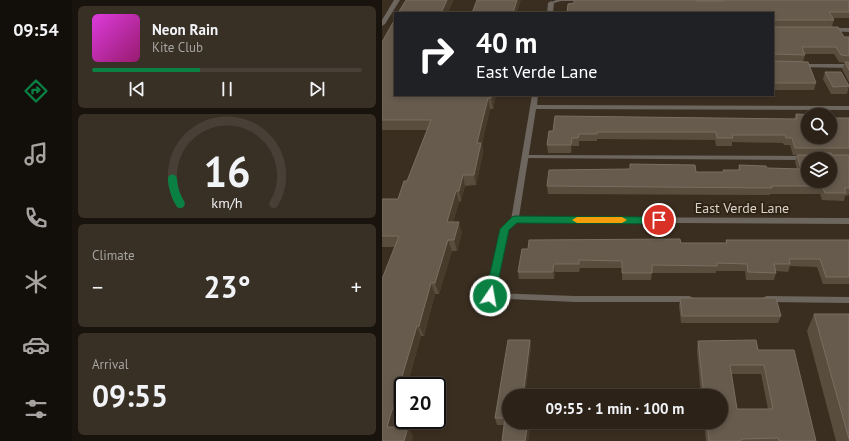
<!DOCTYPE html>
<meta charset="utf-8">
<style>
:root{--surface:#2c2218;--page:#382f25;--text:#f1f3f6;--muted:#a6a4a2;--line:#483f37;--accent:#0b8043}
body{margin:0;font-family:"PT Sans",sans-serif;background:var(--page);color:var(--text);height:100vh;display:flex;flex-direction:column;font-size:15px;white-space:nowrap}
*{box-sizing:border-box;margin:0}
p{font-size:13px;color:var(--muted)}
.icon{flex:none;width:22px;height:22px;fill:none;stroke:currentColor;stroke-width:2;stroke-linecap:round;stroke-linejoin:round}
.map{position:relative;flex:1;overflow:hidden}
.drawer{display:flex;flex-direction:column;gap:6px;padding:6px;background:#18130d;width:310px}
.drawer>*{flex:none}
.banner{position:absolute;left:12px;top:12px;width:380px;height:84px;border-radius:0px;box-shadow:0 2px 6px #0003,0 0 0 1px var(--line);background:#202124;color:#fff;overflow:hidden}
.tools{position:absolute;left:419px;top:108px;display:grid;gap:8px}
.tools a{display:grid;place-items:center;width:36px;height:36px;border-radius:50%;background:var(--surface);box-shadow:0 2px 6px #0003,0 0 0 1px var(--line);font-size:20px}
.speed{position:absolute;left:12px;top:377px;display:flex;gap:8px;font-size:20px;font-weight:700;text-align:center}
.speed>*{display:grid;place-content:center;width:52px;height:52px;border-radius:50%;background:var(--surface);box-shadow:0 2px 6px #0003,0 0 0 1px var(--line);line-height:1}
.speed .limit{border:2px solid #111;border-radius:6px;background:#fff;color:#111}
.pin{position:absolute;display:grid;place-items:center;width:34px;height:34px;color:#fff;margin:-17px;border:2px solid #fff;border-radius:50%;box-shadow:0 1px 4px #0007}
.me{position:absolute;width:44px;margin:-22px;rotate:12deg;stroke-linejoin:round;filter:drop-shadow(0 0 3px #0008)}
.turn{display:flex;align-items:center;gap:14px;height:84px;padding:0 16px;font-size:18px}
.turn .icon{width:52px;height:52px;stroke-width:2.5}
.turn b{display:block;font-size:28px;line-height:34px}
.big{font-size:30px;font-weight:800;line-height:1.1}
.drawer .tile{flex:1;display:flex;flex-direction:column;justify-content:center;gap:6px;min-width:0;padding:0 14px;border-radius:6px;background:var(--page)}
.drawer .dial{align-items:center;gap:0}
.dial svg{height:104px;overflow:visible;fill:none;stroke:var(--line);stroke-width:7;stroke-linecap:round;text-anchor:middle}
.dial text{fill:var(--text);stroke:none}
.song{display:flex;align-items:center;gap:12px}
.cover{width:48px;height:48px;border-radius:6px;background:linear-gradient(135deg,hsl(300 70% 55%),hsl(320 70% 35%))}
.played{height:4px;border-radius:2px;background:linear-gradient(90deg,var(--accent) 40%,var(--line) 40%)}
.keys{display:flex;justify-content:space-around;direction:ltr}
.heat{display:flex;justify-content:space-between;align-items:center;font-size:22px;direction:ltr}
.trip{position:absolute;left:120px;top:389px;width:226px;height:40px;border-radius:20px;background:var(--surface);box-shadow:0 2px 6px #0003,0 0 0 1px var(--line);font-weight:800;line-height:40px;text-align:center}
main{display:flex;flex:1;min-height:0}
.dock{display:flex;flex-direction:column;width:72px;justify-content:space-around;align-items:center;background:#120e0a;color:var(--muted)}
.dock .icon{width:28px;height:28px}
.dock .current{color:var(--accent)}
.dock b{font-size:18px;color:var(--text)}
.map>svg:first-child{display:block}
</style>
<main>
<nav class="dock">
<b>09:54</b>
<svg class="icon current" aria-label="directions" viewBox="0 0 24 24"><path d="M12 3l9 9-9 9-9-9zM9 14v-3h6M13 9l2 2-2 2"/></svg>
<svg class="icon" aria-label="music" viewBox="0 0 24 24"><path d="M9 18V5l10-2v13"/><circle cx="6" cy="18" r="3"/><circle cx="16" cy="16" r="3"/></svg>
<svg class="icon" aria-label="phone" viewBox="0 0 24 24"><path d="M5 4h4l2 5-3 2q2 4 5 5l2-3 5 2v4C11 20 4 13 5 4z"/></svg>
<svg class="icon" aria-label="climate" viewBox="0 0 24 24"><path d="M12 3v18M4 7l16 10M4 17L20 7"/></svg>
<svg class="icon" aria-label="car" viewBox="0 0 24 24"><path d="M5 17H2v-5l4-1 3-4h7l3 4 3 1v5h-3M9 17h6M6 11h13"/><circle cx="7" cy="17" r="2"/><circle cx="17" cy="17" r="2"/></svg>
<svg class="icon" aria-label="filters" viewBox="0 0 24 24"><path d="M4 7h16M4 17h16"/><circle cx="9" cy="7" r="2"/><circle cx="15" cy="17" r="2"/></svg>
</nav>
<section class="drawer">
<div class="tile">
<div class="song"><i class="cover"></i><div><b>Neon Rain</b><p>Kite Club</p></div></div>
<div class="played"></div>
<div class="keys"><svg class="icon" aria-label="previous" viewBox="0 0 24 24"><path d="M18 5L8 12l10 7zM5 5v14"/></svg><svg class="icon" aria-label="pause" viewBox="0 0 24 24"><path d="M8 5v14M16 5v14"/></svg><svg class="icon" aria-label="next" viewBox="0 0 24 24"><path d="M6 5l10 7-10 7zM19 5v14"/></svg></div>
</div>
<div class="tile dial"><svg viewBox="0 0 100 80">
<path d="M14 69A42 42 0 1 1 86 69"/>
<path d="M14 69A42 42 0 0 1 8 50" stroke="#0b8043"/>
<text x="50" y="56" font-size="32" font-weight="700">16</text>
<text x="50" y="72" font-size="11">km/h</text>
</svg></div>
<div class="tile"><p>Climate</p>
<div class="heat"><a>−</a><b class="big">23°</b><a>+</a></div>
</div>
<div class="tile"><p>Arrival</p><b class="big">09:55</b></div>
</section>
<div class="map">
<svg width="467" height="441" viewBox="0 0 467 441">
<rect width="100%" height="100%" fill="#3a2e20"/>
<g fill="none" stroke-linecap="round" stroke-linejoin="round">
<path fill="#6c665f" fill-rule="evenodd" d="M174,0H203L201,1H179L169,4L167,3Z
M304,0H350L351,1L349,2H305L303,1Z
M417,64H467V68L415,67L414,66Z
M143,155L423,156L426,158L423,160L141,158L140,157Z
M131,218H133L136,220L125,230L113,293L193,296H307L310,297L311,299L310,301L307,302H193L105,298L104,296L118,229Z
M385,296L467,297V303L385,302L382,301L381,299L382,297Z"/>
<path fill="#6c665f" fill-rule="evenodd" d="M12,0H18L3,24L0,26V20Z
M169,1L172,3L171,13H165L166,3Z
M448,28H467V32L446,31L445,30Z
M150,95H156L155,105L467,106V110L154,109L137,217L467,218V224L130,222L129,220Z"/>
</g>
<path fill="#594d3e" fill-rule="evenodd" d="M340,0H467V18H451L452,20L450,26L462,37H467V82L460,69L463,63L457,62L452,54H422L423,55L421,62L434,83L432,90H391V13L192,3L340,1Z
M0,42L13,95H114L111,109H108L100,144L101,153L94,185L83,186L79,201L77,202L71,222L80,232L75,251H70L57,294H53L42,336H39L25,386H21V400L14,427L31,436L0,441L12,247H0V199H16L25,181L45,130H0Z
M443,72L467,86L465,94H449L441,79Z
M414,114L426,137L467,118V195L463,196L462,201L440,200L438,194H388V195L166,194L165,186L314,172H341V170H356L357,165L385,168L415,169L413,162L415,155H411L408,145H402L401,143L350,142V146H334L333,140L215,139V141H197V146H190L189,153H166L165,145L167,131L412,119Z
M344,240H467V284H441L435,267L408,266L406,272L394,271V273L392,280H364L363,271H334V273H270L269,280H240V268H198L197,272H173L172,279H137L136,272L146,249L299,243H344Z
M298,298L399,316L396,323H299L297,306Z
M432,314H467V441H454L425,331Z
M148,340L149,347L143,396H127V422L148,427L146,441H120L122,425H115L113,418Z
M316,341L376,350L434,441H324L322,422H339V396H319L315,351ZM349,374H379L386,409H355Z"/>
<path fill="#473b2c" d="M65,0H72L66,13H59Z
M135,0H139L135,13H131Z
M110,95H114L111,109L109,98Z
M106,98L108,109L100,144L101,153L94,185L92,175L95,143Z
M190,138V146L189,153V145Z
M81,175L83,186L79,201L77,191Z
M74,191L77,202L68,232L65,222Z
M77,222L80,232L75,251L72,240Z
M66,240L70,251L57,294L53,283Z
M172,264L173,272L172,279L171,272Z
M49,283L53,294L42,336L37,326Z
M35,326L39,336L25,386H21V400L11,436L5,427Z
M148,340L149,347L143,396H141Z
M146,422L148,427L146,441H143Z
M26,427L31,436L30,441H22Z"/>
<path fill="#665b4d" stroke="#786e61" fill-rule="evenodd" d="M24,0H65L59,13H16Z
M95,0H135L131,13H90Z
M192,0H314V1H342L341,0H467V12H447L452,20H392L391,21V13H185L186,4L192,3Z
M13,19V95H110L109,98H106L95,143H99L92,175H81L77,191H74L65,222H77L72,240H66L53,283H49L37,326H35L5,427H26L22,441H0V279L17,236H0V199H16L22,181H25L49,120H0V42Z
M391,22L392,27H456L462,37H467V56L459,55L454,47H420L423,55L392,54L391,60Z
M391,60L392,61L426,62L434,83H391Z
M463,62H467V70Z
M443,72H459L467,86L451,87Z
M414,114L433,115H426V137H448V118H467V148H413L410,138H404L403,135H350L351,138H335L334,132H215V134H197L196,138H190L189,145H165L167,131H171L173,116L415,119Z
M430,153H449L450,155H467V188H462L464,193H443L440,186H389L390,188L165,186L167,170L248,169V164L313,165L314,172H342L341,170H358L357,165L384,166L385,168L419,169L415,155H428ZM426,159H448V181H426Z
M298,239L299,243H345L344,240H467V277H444L438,259H407L408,264H392L394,273L366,272L365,264L335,263V266L270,265V273H240V261L197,260V264H172L171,272H136L140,249H146L147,240Z
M298,298H394L399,316H300Z
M432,314H467V439Z
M126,340H148L141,396H127V422H146L143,441H120L123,418H113Z
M374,340L376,350H412L434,441H397L396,438L359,439V441H327L325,422H339V396H322L316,341ZM348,365H382L391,409H355Z"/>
<path fill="#0b8043" stroke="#07532c" d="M133,216L277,217L282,220L277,224L135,223L127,230L113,296L111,299H104L103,296L118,229L130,217Z"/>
<path fill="#f59e0b" d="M195,217H240L245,220L240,223H195L190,220Z"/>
<g text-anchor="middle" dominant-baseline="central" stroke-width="4" stroke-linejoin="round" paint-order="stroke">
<g font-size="14" fill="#d9d2c9" stroke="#302416">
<text x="360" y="208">East Verde Lane</text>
</g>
</g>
</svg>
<div class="tools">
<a><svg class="icon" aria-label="search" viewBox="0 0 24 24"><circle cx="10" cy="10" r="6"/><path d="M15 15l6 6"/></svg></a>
<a><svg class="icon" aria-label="layers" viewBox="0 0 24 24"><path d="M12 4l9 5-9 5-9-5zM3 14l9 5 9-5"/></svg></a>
</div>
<div class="speed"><div class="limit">20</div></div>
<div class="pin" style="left:277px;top:220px;background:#d93025"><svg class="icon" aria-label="arrive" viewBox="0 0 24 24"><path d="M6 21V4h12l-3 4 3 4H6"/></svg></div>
<svg class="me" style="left:108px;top:296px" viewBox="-20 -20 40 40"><circle r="17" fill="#0b8043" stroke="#fff" stroke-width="3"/><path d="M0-11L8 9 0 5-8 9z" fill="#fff"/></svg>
<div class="trip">09:55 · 1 min · 100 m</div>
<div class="banner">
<div class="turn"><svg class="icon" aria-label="right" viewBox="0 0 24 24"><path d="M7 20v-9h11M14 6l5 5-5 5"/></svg><div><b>40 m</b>East Verde Lane</div></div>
</div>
</div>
</main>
